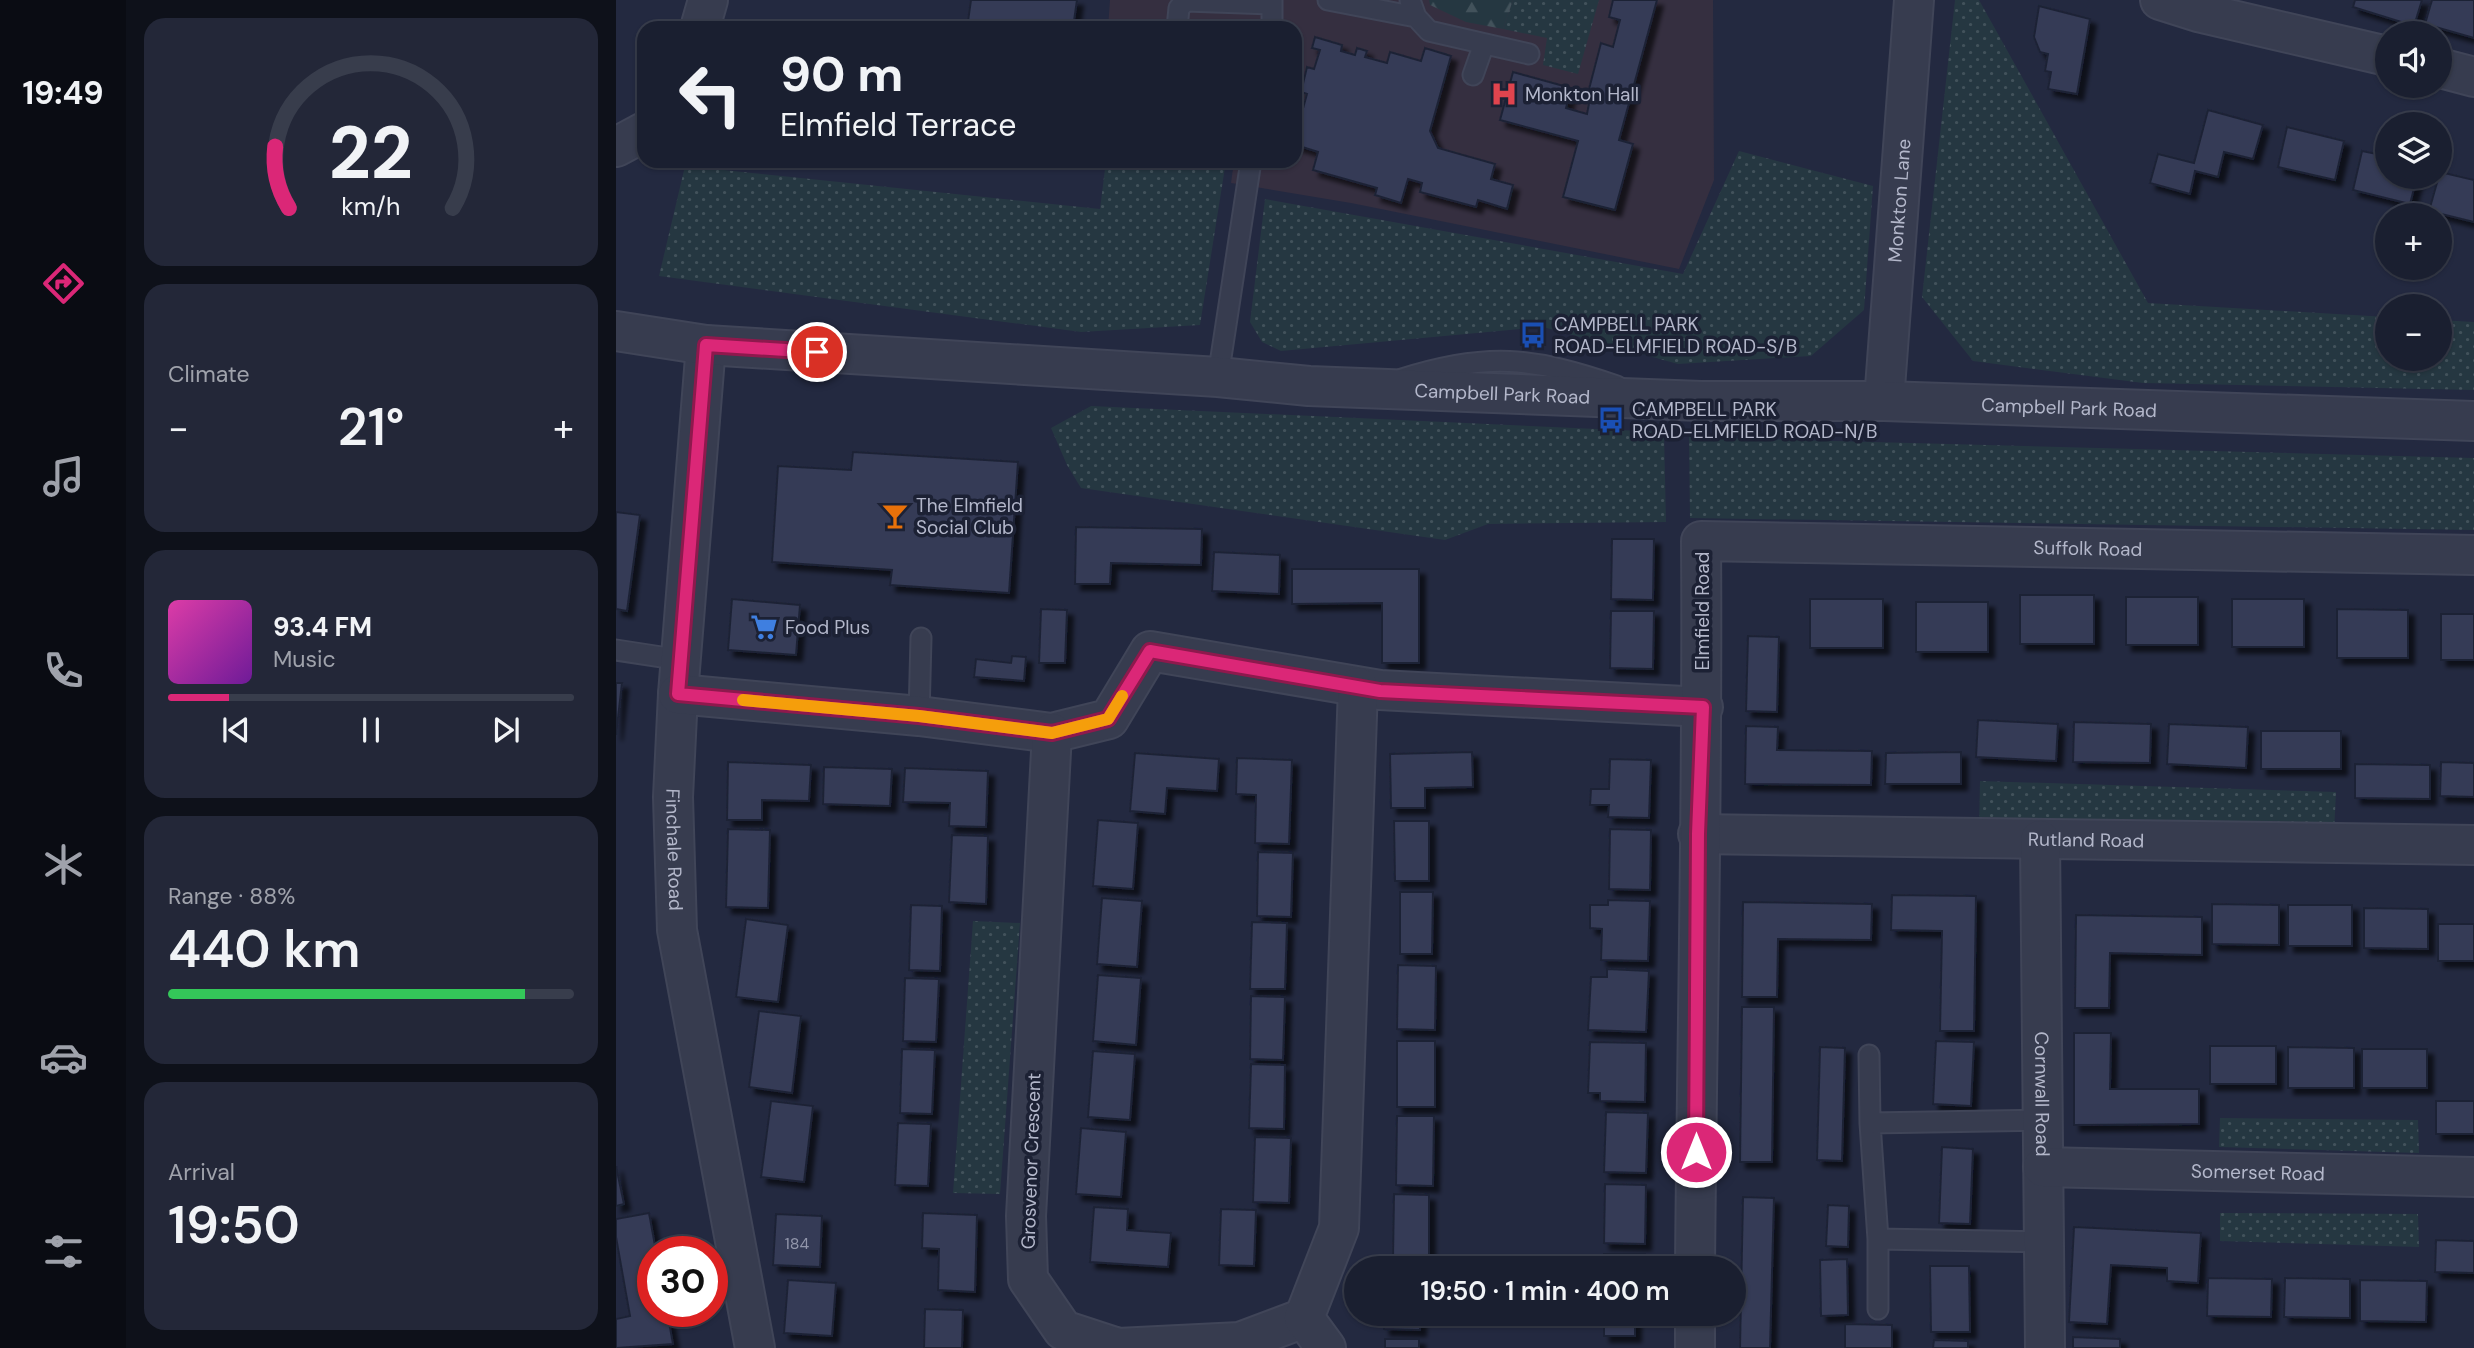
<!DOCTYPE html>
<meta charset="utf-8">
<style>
:root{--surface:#1a1f30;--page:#232738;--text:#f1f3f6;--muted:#9fa2ab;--line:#383d4c;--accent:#db2777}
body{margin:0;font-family:"DM Sans",sans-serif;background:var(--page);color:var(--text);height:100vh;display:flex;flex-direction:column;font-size:26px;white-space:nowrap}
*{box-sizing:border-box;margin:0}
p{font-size:23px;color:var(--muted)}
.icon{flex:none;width:38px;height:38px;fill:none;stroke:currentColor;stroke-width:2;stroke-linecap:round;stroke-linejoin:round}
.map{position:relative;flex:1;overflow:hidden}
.sheet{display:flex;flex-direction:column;gap:18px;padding:18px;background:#0e111a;width:490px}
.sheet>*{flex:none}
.guide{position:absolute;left:21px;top:21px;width:665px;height:147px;border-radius:21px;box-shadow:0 2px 5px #0004,0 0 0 2px var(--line);background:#1a1f30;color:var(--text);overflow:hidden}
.fabs{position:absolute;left:1759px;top:21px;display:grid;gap:14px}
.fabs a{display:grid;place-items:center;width:77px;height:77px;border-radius:50%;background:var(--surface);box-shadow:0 2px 5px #0004,0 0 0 2px var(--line);font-size:35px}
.speed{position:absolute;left:21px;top:1236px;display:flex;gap:14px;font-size:35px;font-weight:700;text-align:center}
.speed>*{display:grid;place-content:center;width:91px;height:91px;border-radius:50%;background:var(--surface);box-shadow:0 2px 5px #0004,0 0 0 2px var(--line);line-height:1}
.speed .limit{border:10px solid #d22;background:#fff;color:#111}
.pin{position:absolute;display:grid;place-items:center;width:60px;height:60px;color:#fff;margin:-30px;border:4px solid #fff;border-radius:50%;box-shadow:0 2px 7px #0007}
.me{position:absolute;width:77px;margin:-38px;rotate:0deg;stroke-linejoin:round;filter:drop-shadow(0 0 5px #0008)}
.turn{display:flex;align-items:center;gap:24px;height:147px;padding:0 28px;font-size:32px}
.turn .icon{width:91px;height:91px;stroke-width:2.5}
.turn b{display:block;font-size:49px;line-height:60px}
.big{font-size:52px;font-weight:600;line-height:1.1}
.sheet .tile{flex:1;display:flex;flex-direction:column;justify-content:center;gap:10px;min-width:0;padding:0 24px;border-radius:21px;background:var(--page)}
.sheet .dial{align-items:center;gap:0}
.dial svg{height:182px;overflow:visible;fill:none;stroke:var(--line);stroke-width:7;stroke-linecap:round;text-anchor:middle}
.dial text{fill:var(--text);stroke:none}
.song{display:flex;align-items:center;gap:21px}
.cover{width:84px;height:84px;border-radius:10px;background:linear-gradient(135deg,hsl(320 70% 55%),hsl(280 70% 35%))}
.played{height:7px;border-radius:4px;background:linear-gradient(90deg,var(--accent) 15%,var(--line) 15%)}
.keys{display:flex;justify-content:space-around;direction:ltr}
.heat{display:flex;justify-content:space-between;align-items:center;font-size:38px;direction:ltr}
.charge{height:10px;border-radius:5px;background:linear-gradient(90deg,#34c759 88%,var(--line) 0)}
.trip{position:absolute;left:728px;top:1256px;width:402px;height:70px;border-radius:35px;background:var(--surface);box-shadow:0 2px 5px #0004,0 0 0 2px var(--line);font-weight:600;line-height:70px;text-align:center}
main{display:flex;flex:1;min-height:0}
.tabs{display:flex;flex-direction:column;width:126px;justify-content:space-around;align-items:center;background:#0a0c13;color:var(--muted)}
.tabs .icon{width:49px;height:49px}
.tabs .active{color:var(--accent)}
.tabs b{font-size:32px;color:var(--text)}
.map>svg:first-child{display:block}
</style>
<main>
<nav class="tabs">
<b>19:49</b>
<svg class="icon active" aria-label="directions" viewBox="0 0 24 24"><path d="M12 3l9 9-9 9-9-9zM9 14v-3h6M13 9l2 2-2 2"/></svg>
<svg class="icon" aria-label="music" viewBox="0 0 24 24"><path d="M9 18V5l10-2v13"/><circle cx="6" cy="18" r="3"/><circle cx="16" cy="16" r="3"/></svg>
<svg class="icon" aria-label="phone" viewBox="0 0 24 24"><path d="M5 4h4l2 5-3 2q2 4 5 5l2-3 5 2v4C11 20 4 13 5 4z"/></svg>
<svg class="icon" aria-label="climate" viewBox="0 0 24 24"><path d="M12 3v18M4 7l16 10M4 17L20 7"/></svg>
<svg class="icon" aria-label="car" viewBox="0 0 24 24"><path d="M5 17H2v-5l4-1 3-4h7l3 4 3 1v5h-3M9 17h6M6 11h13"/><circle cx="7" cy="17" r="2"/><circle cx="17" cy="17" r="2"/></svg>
<svg class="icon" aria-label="filters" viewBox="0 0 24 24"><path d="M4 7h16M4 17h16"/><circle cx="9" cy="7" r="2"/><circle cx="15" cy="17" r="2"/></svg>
</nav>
<section class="sheet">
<div class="tile dial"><svg viewBox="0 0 100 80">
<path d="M14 69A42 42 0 1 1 86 69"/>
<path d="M14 69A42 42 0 0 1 8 42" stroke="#db2777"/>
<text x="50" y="56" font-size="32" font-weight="700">22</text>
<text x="50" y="72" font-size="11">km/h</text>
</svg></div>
<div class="tile"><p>Climate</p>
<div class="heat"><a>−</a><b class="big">21°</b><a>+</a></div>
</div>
<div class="tile">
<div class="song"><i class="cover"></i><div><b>93.4 FM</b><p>Music</p></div></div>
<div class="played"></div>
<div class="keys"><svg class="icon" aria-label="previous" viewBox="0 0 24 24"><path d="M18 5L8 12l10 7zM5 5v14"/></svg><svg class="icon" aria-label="pause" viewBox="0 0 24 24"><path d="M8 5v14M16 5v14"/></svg><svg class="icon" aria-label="next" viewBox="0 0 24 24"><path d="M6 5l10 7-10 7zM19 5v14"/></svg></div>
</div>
<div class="tile"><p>Range · 88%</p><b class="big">440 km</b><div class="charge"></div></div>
<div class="tile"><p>Arrival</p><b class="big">19:50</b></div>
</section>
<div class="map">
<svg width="1858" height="1348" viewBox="0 0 1858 1348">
<defs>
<pattern id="grass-dots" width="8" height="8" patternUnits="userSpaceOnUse" patternTransform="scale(1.75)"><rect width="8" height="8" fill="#253741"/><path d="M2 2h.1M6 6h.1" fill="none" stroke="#42525b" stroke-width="1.8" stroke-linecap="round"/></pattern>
<pattern id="forest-firs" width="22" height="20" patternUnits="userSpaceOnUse" patternTransform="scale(1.75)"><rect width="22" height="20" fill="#253741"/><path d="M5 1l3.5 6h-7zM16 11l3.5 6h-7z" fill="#42525b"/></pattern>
<filter id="shadow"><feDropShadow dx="6" dy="6" stdDeviation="2" flood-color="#0009"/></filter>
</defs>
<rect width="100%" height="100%" fill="#232940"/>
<path fill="#352f40" d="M494,0H1097L1098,180L1063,269L735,203L615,183L618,161H679V28H492Z"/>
<path fill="url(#grass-dots)" d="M897,0H983L962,74L927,65L931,38L887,29Z
M1339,0H1363L1532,303L1771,317V359H1824V320L1858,322V390L1527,383L1357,361L1306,297Z
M1123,151L1257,186L1248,310L1195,356L1062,364L927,327L665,351L646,342L634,322L649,199L1067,274Z
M490,161H610L584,325L465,332L43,276L69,166L484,209Z
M475,406L1048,432L1050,522L872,524L829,540L465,488L451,465L435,428Z
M1073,437L1858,458V530L1074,518Z
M1364,781L1720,792L1718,833L1363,827Z
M357,921L404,923L384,1194L337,1193Z
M1604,1118L1802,1120L1803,1153L1603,1147Z
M1604,1213L1802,1214L1803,1247L1604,1241Z"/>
<path fill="url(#forest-firs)" d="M813,0H897L887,29L850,22L814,5Z"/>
<path fill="#353b56" stroke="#1e2336" stroke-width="2" filter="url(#shadow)" d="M355,0H461L457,28H351Z
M997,0H1041L1003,140L1017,144L999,210L947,197L962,141L884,120L897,72L955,88L950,108L971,114L975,93H972L985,43L997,47L1004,20L993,17Z
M1739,0H1806L1798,26L1737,7Z
M1816,0H1858V38L1809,24Z
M1423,6L1474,19L1461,94L1432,89L1435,72L1429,71L1432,54L1424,52L1418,37Z
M699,37L726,45L725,51L739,55L741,48L751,51L749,57L771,63L774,52L805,61L809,48L835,56L814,131L822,148L879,164L875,179L897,185L891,209L862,200L860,207L804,192L806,183L792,179L785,203L759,195L761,188L697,170L702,152L680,145L685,127L679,125V110L686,112L691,94L685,92L691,67L698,69L704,50L696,48Z
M1592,110L1647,125L1637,159L1608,152L1602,177L1579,171L1574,194L1534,183L1542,154L1578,163Z
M1671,127L1728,141L1719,180L1662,167Z
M1746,151L1771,156V177H1801L1794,204L1737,190Z
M1824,172L1858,180V222L1813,211Z
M237,452L402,462L393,593L274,585L276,570L156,562L162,466L235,470Z
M0,512L24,515L11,611L0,609Z
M460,527L586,529L585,565L495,563L494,584H459Z
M996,539H1038L1037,600L995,599Z
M598,552L664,555L663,594L596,591Z
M676,569H803V663H766V603L676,604Z
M1404,595H1478V644H1404Z
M1510,597H1582V645H1510Z
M116,599L184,605L180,655L112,650Z
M1194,599H1267V648H1194Z
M1616,599H1688V647H1616Z
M1300,602H1372V652H1300Z
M425,609L451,610L449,663H423Z
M1721,609L1792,610V658H1721Z
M995,611H1038L1037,669L994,668Z
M1825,614H1858V660H1825Z
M1132,636L1163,637L1161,712L1130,711Z
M396,656L410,657L408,681L358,677L360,659L395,663Z
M0,683H6L0,735Z
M1362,720L1442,724L1440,761L1360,757Z
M1458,722L1535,724L1534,763L1457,762Z
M1553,724L1632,727L1630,768L1551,764Z
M1130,726L1162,727L1161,750L1256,751L1255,785L1129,784Z
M1645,731H1725V769H1645Z
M856,752L857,787L809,788V808H775L774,754Z
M1345,752V784H1269L1270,753Z
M519,753L603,759L601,791L551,788L549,814L514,811Z
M621,758L676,760L673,844L639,843L640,795L620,794Z
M994,759L1035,760L1033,818L992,817L993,805H974L975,789H993Z
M112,762L195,765L193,801L146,800V820H111Z
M1825,762L1858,763V797L1824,796Z
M1739,764L1814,765V799L1739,798Z
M208,767L276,769L274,806L207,804Z
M289,768L372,771L370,827L333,826L334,803L287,802Z
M482,820L522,823L517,889L477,886Z
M778,821H813V881H779Z
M112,829L154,830L152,908L110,907Z
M994,829L1035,830L1034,890L993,889Z
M336,835L372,836L370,904L333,902Z
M642,852L677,853L675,917L641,916Z
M784,892H817L816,954H784Z
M1276,895L1360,896L1358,1031H1324L1326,931L1275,930Z
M486,898L526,901L521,967L481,964Z
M992,900L1034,901L1032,961L985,960L986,929L974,928V905H992Z
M1127,902L1256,904L1255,940L1162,939L1161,997H1126Z
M1596,904L1663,905V945L1596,944Z
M295,905L326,906L324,971L293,970Z
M1672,905H1736V946H1672Z
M1748,908L1812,909V949L1748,948Z
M1460,915L1586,917V955L1494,953L1493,1008H1459Z
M130,919L172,925L162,1002L120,997Z
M636,922L671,923L669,989H634Z
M1822,924H1858V961H1822Z
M782,965L820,966L819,1030L781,1029Z
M991,969L1033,971L1030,1032L972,1030L975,977H991Z
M482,975L525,978L520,1045L477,1041Z
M289,978L323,979L320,1042L287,1041Z
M635,996L669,997L667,1060L634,1059Z
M1126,1007H1158L1156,1162H1124Z
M143,1011L185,1016L176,1093L133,1087Z
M1458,1033H1495L1494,1089H1583V1124L1458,1125Z
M781,1041H819V1107H781Z
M1320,1041L1358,1042L1355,1106L1317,1104Z
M974,1042L1030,1043L1029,1102L984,1101V1093H972Z
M1594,1046H1660V1084H1594Z
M1204,1047L1229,1048L1226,1161L1201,1160Z
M1672,1047L1738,1048V1088H1672Z
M286,1049L319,1050L316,1114L284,1113Z
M1746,1049H1811V1088H1746Z
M477,1051L519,1054L514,1120L472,1117Z
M635,1064L669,1065L668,1129L633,1128Z
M155,1101L197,1106L188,1182L145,1177Z
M1820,1101H1858V1134H1820Z
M990,1112L1032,1113L1030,1173L988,1172Z
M781,1116H818L817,1186L780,1185Z
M282,1123L315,1124L312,1186L279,1185Z
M465,1128L510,1132L505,1197L460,1194Z
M639,1137L675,1138L673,1203L637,1202Z
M1326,1147L1357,1149L1354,1224L1323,1223Z
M0,1166L8,1204L0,1206Z
M989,1184L1030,1185L1029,1244L988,1243Z
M778,1194L813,1195V1257H777Z
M1127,1197L1158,1198L1154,1348H1124Z
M1212,1205L1233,1206L1232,1247L1210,1246Z
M478,1207L512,1209L511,1230L555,1233L552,1267L474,1262Z
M605,1209L640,1210L638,1266L603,1265Z
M33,1213L40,1251H37V1311H51L57,1344L0,1348V1319L14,1316L0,1237V1219Z
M307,1213L361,1215L359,1292L322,1290L323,1249L306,1248Z
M160,1214L206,1216L204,1267L157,1265Z
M1458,1227L1585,1233L1582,1283L1551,1281V1268L1495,1265L1491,1324L1453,1322Z
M1820,1240L1858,1241V1273L1819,1272Z
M988,1254H1029V1269H988Z
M1231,1259L1232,1315L1205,1316L1204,1260Z
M1314,1266H1353L1354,1332H1315Z
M1592,1278L1656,1279L1655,1317L1591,1316Z
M1669,1278L1734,1279V1318L1668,1317Z
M172,1280L220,1283L216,1336L168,1333Z
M1744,1280L1811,1281L1810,1322L1744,1321Z
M309,1309L347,1310L346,1348H308Z
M768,1314H804V1330L768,1329Z
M988,1314H1019V1336H988Z
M1229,1324L1276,1325V1348H1229Z
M1457,1337L1504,1339V1348H1457Z
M769,1339H803V1348H769Z
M1318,1340L1352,1341V1348H1317Z"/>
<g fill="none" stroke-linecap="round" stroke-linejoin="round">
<g stroke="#404558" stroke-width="23">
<path id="service" d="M656,0V28
M712,0L800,17
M794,0L800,17L813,31L913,54
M561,28L563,8L570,1L656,4
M857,75L868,44
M602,377L635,161
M786,379C871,352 917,357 1001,386
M0,650L65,660
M303,716L305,638
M1253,1055L1254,1123
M1426,1120L1254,1123L1262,1239L1428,1242
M1262,1239V1309"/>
</g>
<g stroke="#404558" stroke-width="42">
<g id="minor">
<path d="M1544,0L1582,12L1771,56"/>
<path d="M84,28L92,0"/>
<path d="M1824,68L1858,77"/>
<path d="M0,147L28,132"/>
<path id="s1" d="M90,345L62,694L57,797L61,930L139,1348"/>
<path id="s2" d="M1268,401L1298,0"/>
<path d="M62,694L303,716L436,733L493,719L534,651L764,690L1087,707"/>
<path d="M436,733L410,1216L412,1279L447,1330L502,1348L624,1342L688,1318"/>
<path id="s3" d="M1082,834L1858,845"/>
<path id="s4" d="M1424,840L1429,1348"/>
<path id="s5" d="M1427,1167L1858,1177"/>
<path id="s6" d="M1079,1269C1081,1026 1087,783 1085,541L1858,555"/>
<path d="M710,1348L688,1318L723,1228L742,687"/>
<path d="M1079,1348V1314"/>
</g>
</g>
<g stroke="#404558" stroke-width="42">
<g id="tertiary">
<path id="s7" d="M0,331L90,345L602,377L693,386L1085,401H1268L1858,421"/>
</g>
</g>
<use href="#service" stroke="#373c4f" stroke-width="19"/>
<use href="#minor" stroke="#373c4f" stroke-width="38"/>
<use href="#tertiary" stroke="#373c4f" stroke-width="38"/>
</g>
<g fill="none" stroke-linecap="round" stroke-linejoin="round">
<g stroke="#8e194d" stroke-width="18">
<path id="route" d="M201,352L90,345L62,694L303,716L436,733L492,719L534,651L764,691L1087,707L1082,834L1080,1152"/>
</g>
<use href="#route" stroke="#db2777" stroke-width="12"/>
<path stroke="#f59e0b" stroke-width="12" d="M127,700L303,716L436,733L492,719L506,696"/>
</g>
<defs>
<g id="hospital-bare" transform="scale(2.1)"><path d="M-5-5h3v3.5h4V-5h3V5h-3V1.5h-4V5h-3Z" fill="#e0444e" stroke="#1c2134" stroke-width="2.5" paint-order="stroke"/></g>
<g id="bus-bare" transform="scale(2.1)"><path d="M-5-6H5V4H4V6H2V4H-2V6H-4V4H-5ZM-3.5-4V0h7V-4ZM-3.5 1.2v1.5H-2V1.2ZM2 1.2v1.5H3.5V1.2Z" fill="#1a4fb4" stroke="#1c2134" stroke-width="2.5" paint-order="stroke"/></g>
<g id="bar-bare" transform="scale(2.1)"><path d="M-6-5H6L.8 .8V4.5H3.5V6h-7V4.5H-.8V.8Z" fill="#e8710a" stroke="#1c2134" stroke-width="2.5" paint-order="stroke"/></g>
<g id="supermarket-bare" transform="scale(2.1)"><path d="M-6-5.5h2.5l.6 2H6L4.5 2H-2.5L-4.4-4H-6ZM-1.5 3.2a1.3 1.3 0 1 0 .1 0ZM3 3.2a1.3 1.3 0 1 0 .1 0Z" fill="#3f7fe0" stroke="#1c2134" stroke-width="2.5" paint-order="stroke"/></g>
</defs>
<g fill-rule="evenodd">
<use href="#hospital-bare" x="888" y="94"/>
<use href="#bus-bare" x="917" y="335"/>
<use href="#bus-bare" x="995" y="420"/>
<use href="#bar-bare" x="279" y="516"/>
<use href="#supermarket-bare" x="148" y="627"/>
</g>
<g text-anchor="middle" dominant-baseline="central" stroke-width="7" stroke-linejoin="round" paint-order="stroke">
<g font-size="16" fill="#9296ab">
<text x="181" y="1243">184</text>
</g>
<g font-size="19" fill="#b3b7ca" stroke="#1c2134" text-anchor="start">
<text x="909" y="94">Monkton Hall</text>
<text x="938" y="324">CAMPBELL PARK<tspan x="938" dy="22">ROAD-ELMFIELD ROAD-S/B</tspan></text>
<text x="1016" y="409">CAMPBELL PARK<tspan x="1016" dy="22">ROAD-ELMFIELD ROAD-N/B</tspan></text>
<text x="300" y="505">The Elmfield<tspan x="300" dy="22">Social Club</tspan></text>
<text x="169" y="627">Food Plus</text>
</g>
<g font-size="19" fill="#b3b7ca" stroke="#1c2134">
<text stroke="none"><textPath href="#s2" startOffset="201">Monkton Lane</textPath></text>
<text stroke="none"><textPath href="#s7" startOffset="889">Campbell Park Road</textPath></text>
<text stroke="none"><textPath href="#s7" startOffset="1456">Campbell Park Road</textPath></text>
<text stroke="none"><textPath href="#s6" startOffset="1115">Suffolk Road</textPath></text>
<text transform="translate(1086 611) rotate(-90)">Elmfield Road</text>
<text stroke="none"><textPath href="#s3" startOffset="388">Rutland Road</textPath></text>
<text stroke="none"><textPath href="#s1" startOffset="506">Finchale Road</textPath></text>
<text stroke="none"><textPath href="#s4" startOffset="254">Cornwall Road</textPath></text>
<text transform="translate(415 1161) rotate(-88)">Grosvenor Crescent</text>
<text stroke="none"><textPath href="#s5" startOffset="215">Somerset Road</textPath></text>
</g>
</g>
</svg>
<div class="fabs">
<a><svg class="icon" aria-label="sound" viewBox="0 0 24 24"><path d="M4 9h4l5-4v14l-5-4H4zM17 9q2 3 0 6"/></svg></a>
<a><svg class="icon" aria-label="layers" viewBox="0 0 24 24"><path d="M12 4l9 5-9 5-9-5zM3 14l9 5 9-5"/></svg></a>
<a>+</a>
<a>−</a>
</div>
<div class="speed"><div class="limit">30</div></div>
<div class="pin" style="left:201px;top:352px;background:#d93025"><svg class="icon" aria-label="arrive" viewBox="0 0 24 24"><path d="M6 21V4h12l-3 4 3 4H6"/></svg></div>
<svg class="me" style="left:1080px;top:1152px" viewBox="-20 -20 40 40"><circle r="17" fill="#db2777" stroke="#fff" stroke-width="3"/><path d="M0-11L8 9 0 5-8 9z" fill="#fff"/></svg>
<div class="trip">19:50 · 1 min · 400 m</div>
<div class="guide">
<div class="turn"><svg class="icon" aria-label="left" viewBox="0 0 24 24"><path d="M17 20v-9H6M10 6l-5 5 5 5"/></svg><div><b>90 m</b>Elmfield Terrace</div></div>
</div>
</div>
</main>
